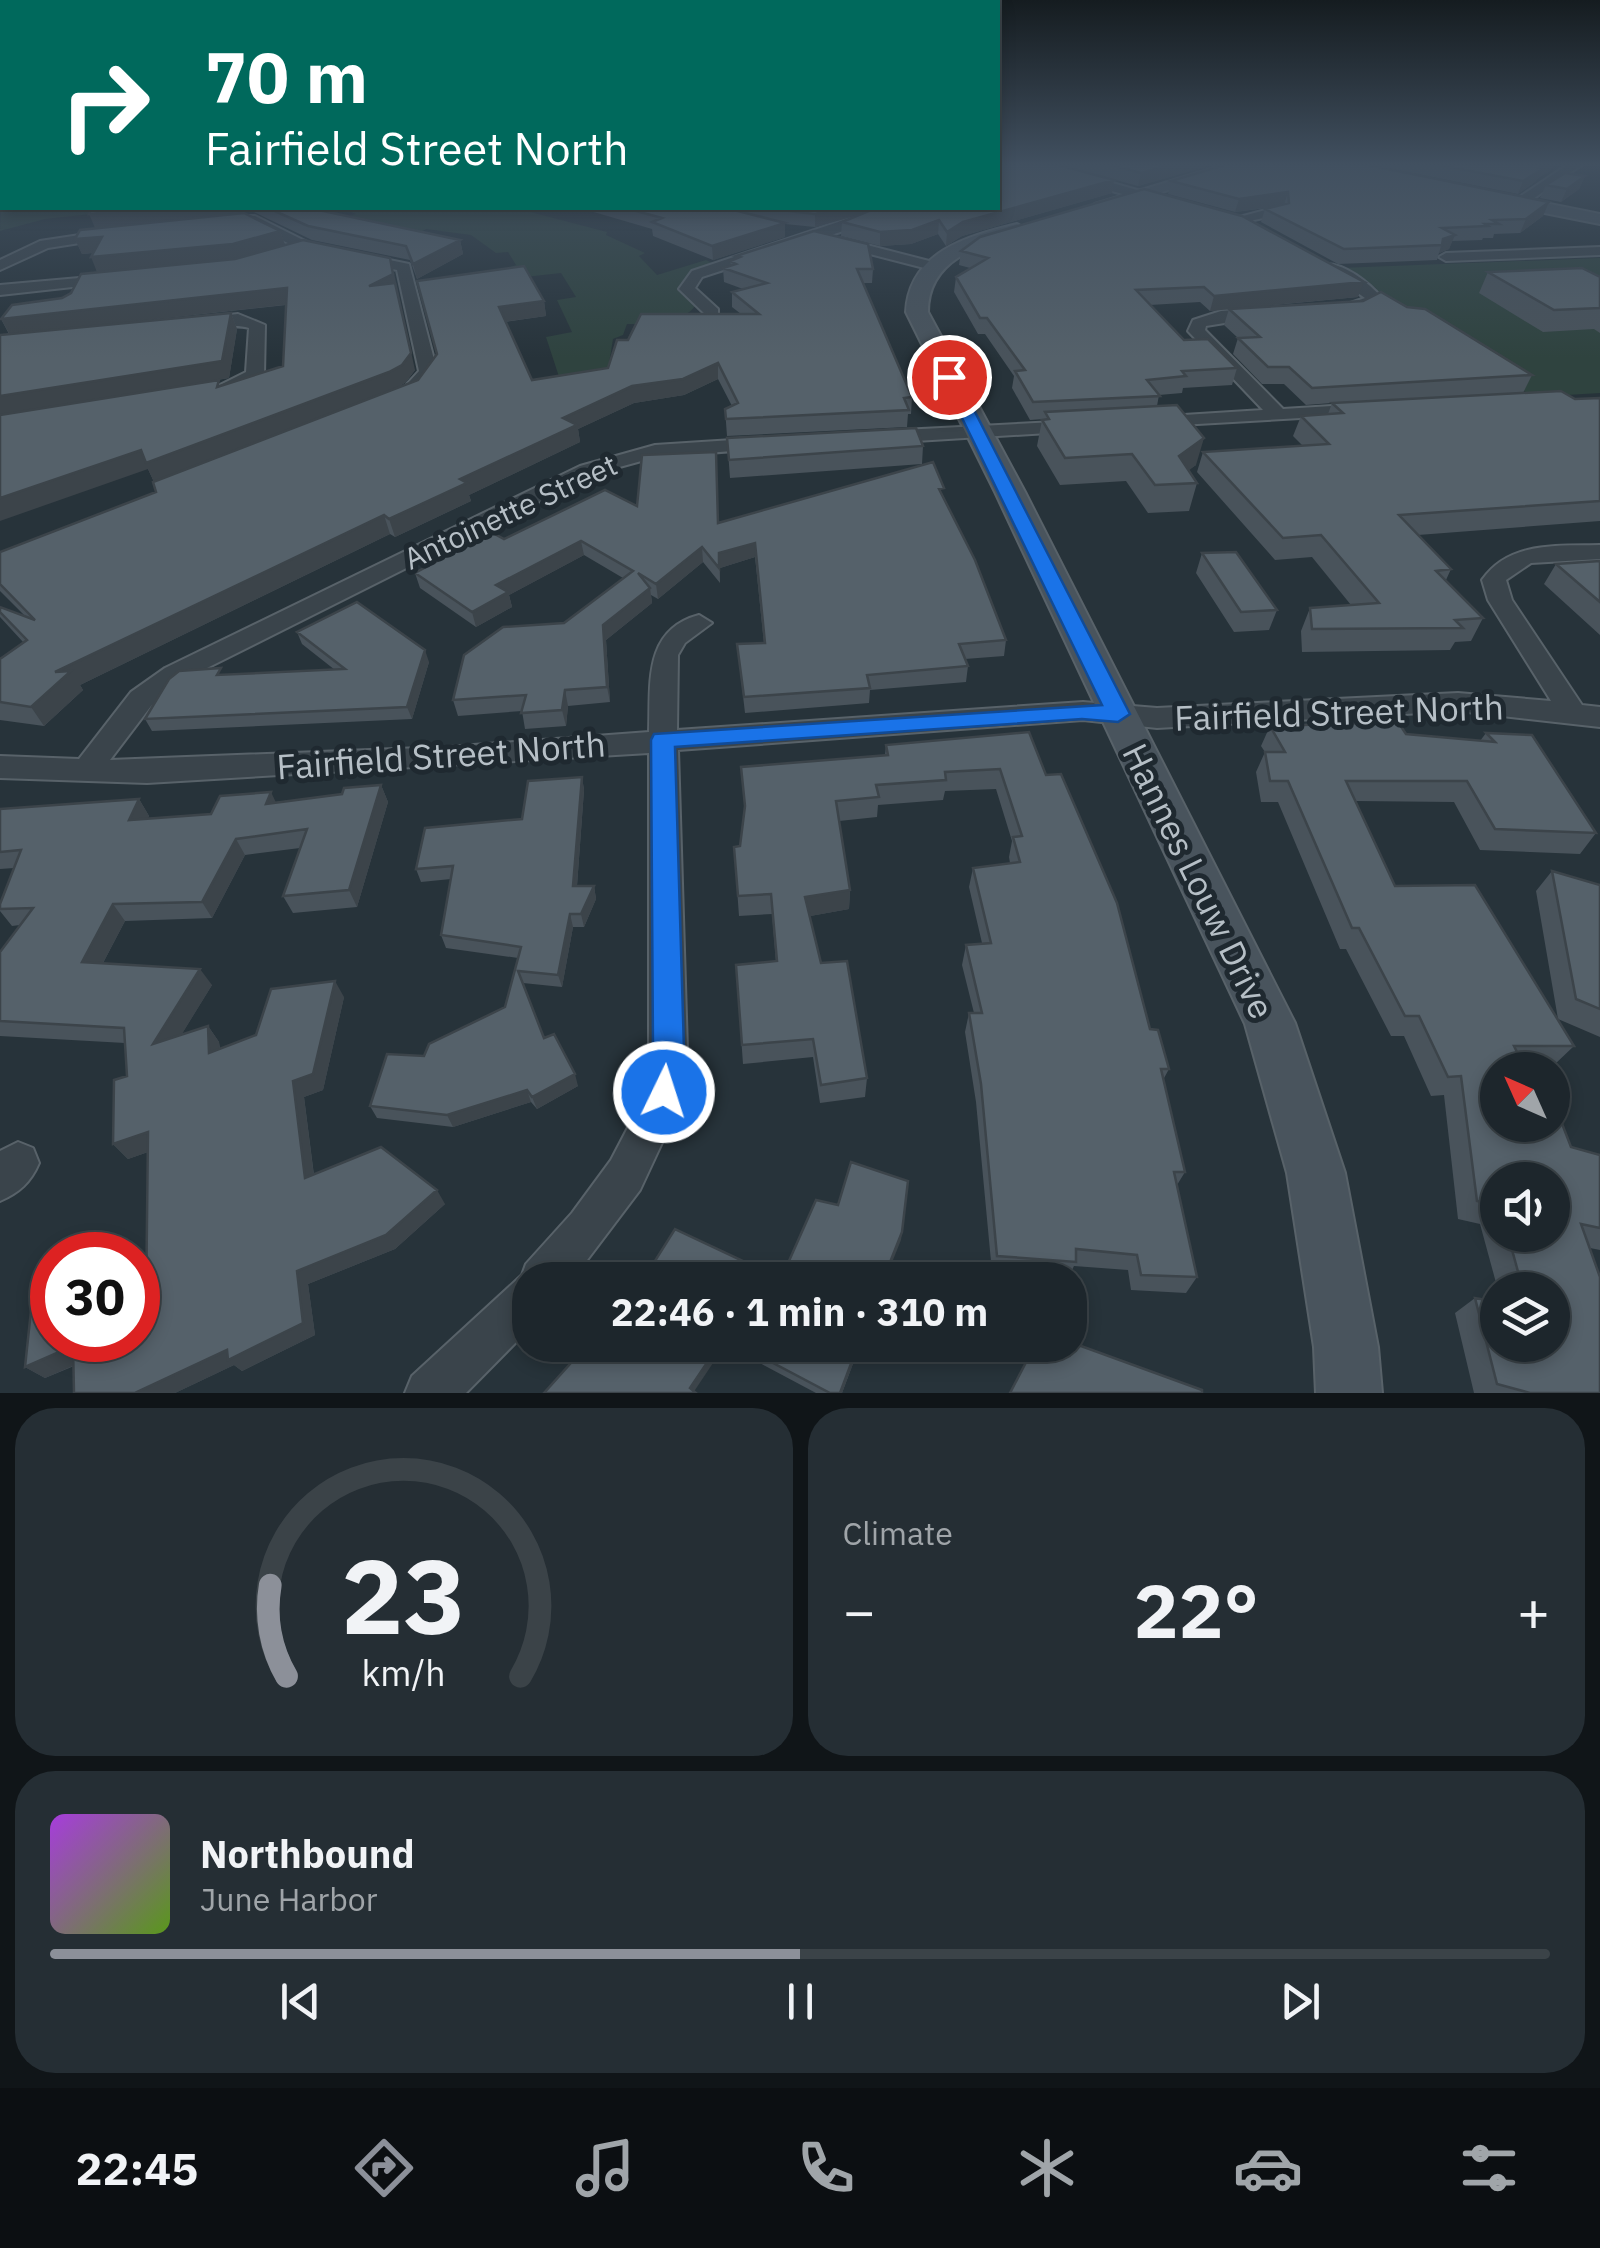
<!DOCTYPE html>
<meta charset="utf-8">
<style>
:root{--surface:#1d262c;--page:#252e34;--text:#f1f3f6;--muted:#a0a5a9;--line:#3b4348;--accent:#8c9099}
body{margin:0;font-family:"IBM Plex Sans",sans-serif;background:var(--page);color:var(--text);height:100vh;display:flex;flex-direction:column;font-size:38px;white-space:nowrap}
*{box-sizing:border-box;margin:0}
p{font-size:32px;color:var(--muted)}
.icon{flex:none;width:55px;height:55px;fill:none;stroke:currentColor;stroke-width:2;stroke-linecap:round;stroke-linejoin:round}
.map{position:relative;height:1393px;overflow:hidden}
.details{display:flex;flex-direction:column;gap:15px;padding:15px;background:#101518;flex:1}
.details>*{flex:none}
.banner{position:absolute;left:0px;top:0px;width:1000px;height:210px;box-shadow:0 5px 15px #0003,0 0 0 2px var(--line);background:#00695c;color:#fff;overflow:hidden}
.needle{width:65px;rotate:315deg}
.controls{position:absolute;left:1480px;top:1052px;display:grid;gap:20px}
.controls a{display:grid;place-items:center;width:90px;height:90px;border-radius:50%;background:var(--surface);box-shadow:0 5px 15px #0003,0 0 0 2px var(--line);font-size:50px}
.speed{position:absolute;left:30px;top:1232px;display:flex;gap:20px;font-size:50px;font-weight:700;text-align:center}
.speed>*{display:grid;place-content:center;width:130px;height:130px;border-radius:50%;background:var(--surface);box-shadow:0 5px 15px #0003,0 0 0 2px var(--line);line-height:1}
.speed .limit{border:15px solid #d22;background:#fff;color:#111}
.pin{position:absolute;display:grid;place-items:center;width:85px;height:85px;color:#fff;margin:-42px;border:5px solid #fff;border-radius:50%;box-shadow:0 2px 10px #0007}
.me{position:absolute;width:110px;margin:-55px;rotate:4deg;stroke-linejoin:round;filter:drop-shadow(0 0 8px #0008)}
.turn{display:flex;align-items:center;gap:35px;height:210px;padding:0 40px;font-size:45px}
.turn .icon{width:130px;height:130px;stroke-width:2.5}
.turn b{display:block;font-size:70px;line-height:85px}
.big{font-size:75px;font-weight:700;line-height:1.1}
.details .widget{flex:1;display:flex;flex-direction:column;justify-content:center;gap:15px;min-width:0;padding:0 35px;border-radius:40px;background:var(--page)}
.details .dial{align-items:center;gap:0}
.dial svg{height:260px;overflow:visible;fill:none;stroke:var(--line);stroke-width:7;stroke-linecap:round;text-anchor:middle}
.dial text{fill:var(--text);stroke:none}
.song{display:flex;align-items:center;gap:30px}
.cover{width:120px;height:120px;border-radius:15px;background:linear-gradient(135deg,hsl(280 70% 55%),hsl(90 70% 35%))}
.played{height:10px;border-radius:5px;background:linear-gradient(90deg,var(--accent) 50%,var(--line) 50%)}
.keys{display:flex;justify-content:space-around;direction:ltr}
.heat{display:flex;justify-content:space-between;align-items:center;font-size:55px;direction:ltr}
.details .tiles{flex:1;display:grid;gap:15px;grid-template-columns:1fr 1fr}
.widget:last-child{grid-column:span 2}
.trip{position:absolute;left:512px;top:1262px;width:575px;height:100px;border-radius:40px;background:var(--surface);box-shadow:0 5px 15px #0003,0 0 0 2px var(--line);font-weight:700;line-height:100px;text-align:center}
.tabs{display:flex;height:160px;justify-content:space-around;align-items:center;background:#0c0f12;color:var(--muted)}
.tabs .icon{width:70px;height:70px}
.tabs .current{color:var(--accent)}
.tabs b{font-size:45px;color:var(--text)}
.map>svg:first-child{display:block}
</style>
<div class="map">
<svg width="1600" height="1393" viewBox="0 0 1600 1393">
<rect width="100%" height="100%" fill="#27333a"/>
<path fill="#2f433f" d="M2,178V208H147L45,219L0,231Z
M342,208H515L607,232L606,235L645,253L639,256L657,275L706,260L714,264L691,273L680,284L681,292L696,305C680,326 651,324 627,324L623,335L613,339L608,370L563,389L546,337L572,332L557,300L576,297L561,273L516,278L508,268L516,265L508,252L496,253L471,235L426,229L413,236L331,221L356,214Z
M1600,258V393L1533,397L1466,351L1384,304L1376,288L1340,268Z"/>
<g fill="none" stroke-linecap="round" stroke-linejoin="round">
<g stroke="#586269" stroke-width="4">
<path id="street" d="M1570,163H1584L1523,206H1515V200Z
M1077,173L1169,199L1171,202L1165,206L1073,180Z
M1277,207L1283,211L1282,214L1235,224L1228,220Z
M880,208H896L868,223L702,277L695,288L718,309V315H706L679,289L692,271Z
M245,216H255L311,244L409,264L437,371C431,385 417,402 401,398L398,394L419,371L397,270L302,250L245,222Z
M113,230L120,234L118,237L48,248L0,270V260L40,241Z
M832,236L937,263L939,266L932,270L827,243L825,240Z
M1600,247V255L1446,261L1439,257L1446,253Z
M1325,264C1345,263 1369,283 1382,298L1373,308L1339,313V307L1365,298L1325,270Z
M113,275L120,279L118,282L0,295V285Z
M1262,308L1268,310V316L1206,326L1205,330L1283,409L1364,404L1373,410L1371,414L1145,427V419L1152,417L1263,410L1188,331L1193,320L1221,311Z
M238,314L265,325L264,375L224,395L218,394V386L246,372L249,328C230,322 205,333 190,323L198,318Z
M1074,421L1084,427L1081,431L883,443L873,437L883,431Z
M765,438L775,444L772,448L656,457L594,474L183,680L151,706L110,760L447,747L649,732C651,686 642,630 699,615L712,623L685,643L678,655L677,730L1083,702L1157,708L1458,693L1551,701L1488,600L1482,580C1509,541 1557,546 1600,545V559L1531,563L1506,580L1512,600L1582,705L1600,707V727L1458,711L1157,728L1083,720L678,750L687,1050L682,1085L674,1117L640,1190L572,1280H530V1328L466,1393H405L412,1376L522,1275L526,1264L572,1213L611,1160L634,1116L643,1085L649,1050V753L147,783L0,778V756L79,759L131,692L165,668L580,466L655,445Z
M18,1142L33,1148L39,1163C31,1182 19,1193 0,1201V1151Z"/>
</g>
<g stroke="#586269" stroke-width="4">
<path id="secondary" d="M1231,163H1256L1110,208L1095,204Z
M1500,194L1600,214V224L1494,203L1491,199Z
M1017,224L1026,229L1023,233C979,245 928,259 928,312L1025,492L1295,1023L1345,1173L1378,1347L1382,1393H1316L1314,1347L1287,1173L1245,1024L995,492L906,312C909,252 967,236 1017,224Z"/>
</g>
<use href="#street" fill="#3a444b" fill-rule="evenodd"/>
<use href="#secondary" fill="#49545d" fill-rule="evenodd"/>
</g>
<path fill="#49535b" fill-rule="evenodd" d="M1054,163H1218L1138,186Z
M1363,163H1554L1550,171L1538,178L1536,181L1518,194Z
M1585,176L1579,189L1561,202L1540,198L1546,185Z
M1114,180L1112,193L962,236L946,246L938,234L911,244L880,246L841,236L842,222L857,215L815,227L785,224V237L713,260L653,236L652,229L580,208H998Z
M1171,181L1549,202L1543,216L1520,233L1494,234L1493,238H1483L1482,240L1452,241L1449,249L1439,253L1437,260L1338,264L1261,222L1265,209L1273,207L1235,212L1168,194Z
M92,208H309L460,240L463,254L417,279L410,260L312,240L252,211L95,228Z
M280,231L285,245L415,370L406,382L394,390L418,380L436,354L544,301L546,316L505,322L532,380L608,368L628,340L741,314L732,307V292L743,289L724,282L723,268L731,265L730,261L736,259V256L873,269L872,283H863L912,397L911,414H908L907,427L727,436L725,409L732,406L718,379L684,395L634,403L578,429L580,442L469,495L471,501L395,537L390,534L80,685L83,690L44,726L0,720V659L23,642L0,617V607L25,616L0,591V552L156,492L154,482L148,469L9,334L1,319L62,298L236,259L97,272L93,253L82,254L75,239ZM286,305L283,366L221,386L171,388L229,378L237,329L231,313L84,327Z
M961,251L1358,297L1244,308L1407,307L1532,375L1523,393L1575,399L1600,398V521L1418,535L1451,569L1446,580L1483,618L1471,641L1455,642L1450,650L1302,652L1301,631L1310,608L1351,605L1312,557L1275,560L1197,472L1203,452L1303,446L1293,436L1301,416L1328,414L1332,403L1306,405L1284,384H1262L1233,354L1238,338L1224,325L1229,309L1210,311L1200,302L1150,305L1184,340L1237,368L1232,385L1183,388L1182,393L1159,395L1157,406L1196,465L1188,470L1197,483L1189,511L1148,513L1126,481L1060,485L1037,446L1042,420L1044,419L1030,420L1012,388L1014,376L985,334H978L954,292L956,277L970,268L959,265Z
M1488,272L1600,277V333L1594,329L1543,332L1479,293Z
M727,438L923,446L922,464L730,478Z
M943,498L1006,640L1004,656L965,659L968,666L966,682L870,690L869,703L745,713L737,644L764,643L755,557L720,568V583L703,562L658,599L651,595L652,603L606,640L610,702L568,706L566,726L525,729L522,711L458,716L453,700L564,623L623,578L584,555L509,595L512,607L476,627L420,588L415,573L504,539L637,506L718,522Z
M1202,553L1277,610L1269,630L1234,632L1196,573Z
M1600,561V635L1544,584L1556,564Z
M297,632L429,662L412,719L152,731L145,719L225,675L335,670L302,644Z
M1270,726L1406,734L1480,741L1486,733L1596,833L1580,854L1480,850L1454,802L1356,801L1395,886L1574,1046L1554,1065H1524L1498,1070L1571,1147L1600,1155V1250L1590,1248L1600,1393H1474L1455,1313L1475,1298L1498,1345L1552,1290H1498L1480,1224L1458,1219L1444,1095L1431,1096L1404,1036H1391L1346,949H1340L1278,802H1261L1256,772L1265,752L1261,746ZM1498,1180L1552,1235H1498Z
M1029,732L1150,1029L1169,1069L1163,1080L1185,1172L1177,1185L1197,1277L1186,1293L1131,1290L1128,1270L1074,1266L1068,1278L992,1272L976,1102L965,1032L969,1013H974L962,965L966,945L982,943L969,887L973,868L1010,863L1009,857L1012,841L996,789L945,791L943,800L878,805L877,817L839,821L850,890L849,909L810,916L821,963L867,1078L865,1097L820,1103L813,1057L743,1064L736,965L776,962L772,914L739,916L734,847L740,846L885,755L886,745Z
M582,777L584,790L577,886H594L596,899L584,927H573L562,987L523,983L544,1038L578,1086L537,1109L531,1102L453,1127L377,1118L370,1106L424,1056L505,1007L518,958L446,948L441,935L451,879L421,882L416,869L522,819Z
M381,785L388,802L357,907L293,913L283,896L300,848L245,855L212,918L125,921L103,963L212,985L181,1035L208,1026L219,1042L220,1049L256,1035L344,997L323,1090L304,1097L314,1175L445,1204L395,1249L308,1284L315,1335L242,1371L234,1365L175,1393H74V1366L45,1378L25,1367L138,1340V1295L146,1303L148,1152L128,1159L113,1144L127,1076L125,1043L0,1036V952L20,925L12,926L0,911V904L14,868L0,869V809L139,799L149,816L148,818L211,814L276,802L342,794Z
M1552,871L1600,885V1037L1558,1019L1536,891Z
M726,1345H860L842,1393H816Z"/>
<path fill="#3c444a" d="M1177,163H1218L1138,186L1141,173Z
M1548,163H1554L1550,171L1538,178L1536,181L1518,194L1523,181L1539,168Z
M1585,176L1579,189L1561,202L1567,189Z
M1114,180L1112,193L962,236L946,246L947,232L963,222Z
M1288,192L1284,205L1235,212L1239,199Z
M1549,202L1543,216L1520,233L1526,219Z
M154,208H250L252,211L95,228L89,214Z
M837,208H884L815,227V214Z
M939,220L938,234L911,244L880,246V232Z
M785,223V237L713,260L712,246Z
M280,231L285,245L238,258L97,272L91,257Z
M1455,235L1449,249L1439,253L1443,239Z
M102,237L108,251L82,254L75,239Z
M460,240L463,254L417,279L413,264Z
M394,273L415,370L406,382L393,390L154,482L148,469L0,521V498L141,450L389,372L369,286Z
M1364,282L1358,297L1210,311L1214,296Z
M287,288L292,304L10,335L1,319Z
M544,301L546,316L502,322L499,307Z
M231,313L237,329L229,378L0,415V396Z
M718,363V379L684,395L634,403L578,429L580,442L469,495L471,501L395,537L389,519L460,479L563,418L632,386Z
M1204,438L1196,465L1171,484L1179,456Z
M384,515L390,534L80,685L83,690L44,726L31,707L55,672Z
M581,541L584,555L509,595L512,607L476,627L472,612L496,585Z
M755,543V557L720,568V583L719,553Z
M702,547L703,562L658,599L656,584Z
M650,588L652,603L606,640L610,702L607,687L603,625Z
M425,650L429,662L412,719L407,707Z
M565,690L568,706L566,726L562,710Z
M582,777L584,790L576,899L573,886Z
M381,785L388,802L357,907L349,890Z
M271,792L279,809L266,804Z
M139,799L149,816L140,836L129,820Z
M236,839L245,855L212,918L202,902Z
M594,886L596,899L584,927L581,914Z
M850,890L849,909L805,917V897Z
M113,904L125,921L95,978L82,962Z
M570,914L573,927L562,987L558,975Z
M200,969L212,985L166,1060L153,1044Z
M335,981L344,997L323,1090L304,1097L316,1193L305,1178L293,1081Z
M208,1026L219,1042L221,1068L209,1053Z
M575,1074L578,1086L537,1109L532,1097Z
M527,1090L531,1102L453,1127L447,1115Z
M148,1132L162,1147L128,1159L113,1144Z
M437,1190L445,1204L395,1249L308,1284L315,1335L242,1371L234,1365L175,1393H135L297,1271Z
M902,1232L901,1240L885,1280H883Z
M719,1345H725L693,1393L690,1388Z
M858,1345H860L842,1393H840Z
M73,1346L91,1358L45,1378L25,1367Z"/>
<path fill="#55616a" stroke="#3c444a" stroke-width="2.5" d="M998,163H1051L1114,180L963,222L947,232L939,220L912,230L880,232L842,222L876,208H998Z
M1103,163H1177L1141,173Z
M1231,163H1358L1549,202L1526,219L1492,220L1499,224H1485L1488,226L1442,228L1455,235L1443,239L1442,245L1344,249L1265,209L1289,203L1288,192L1239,199L1171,181Z
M1428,163H1548L1539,168L1542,169L1523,181Z
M1565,173L1585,176L1567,189L1546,185Z
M1144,189L1242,216L1364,282L1214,296L1204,287L1136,290L1184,340L1208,339L1237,368L1182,371L1186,376L1147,380L1160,396L1033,402L1015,371L1025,370L987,318H980L956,277L988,258L961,251L980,237Z
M92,208H154L89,214Z
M268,208H309L460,240L413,264L406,246L308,226Z
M625,208H726L785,223L712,246L652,222L662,218Z
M775,208H837L815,214L789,211Z
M244,213L280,231L233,244L91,257L102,237L75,239L80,230Z
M814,231L868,244L873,269H857L912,397L904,398L909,410L726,419L725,409L738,403L718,363L683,379L632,386L563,418L577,425L460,479L467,483L389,519L384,515L55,672L71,671L31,707L0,702V659L27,640L0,612V607L35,620L0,584V552L156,492L153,482L418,380L437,354L417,281L524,266L544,301L499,307L532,380L608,368L617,340H628L641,314H759L732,292L767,283L723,268L736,264L730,261L740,257L736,256Z
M303,240L390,258L393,274L369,286L395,283L411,353L402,365L389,372L146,463L141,450L0,498V415L219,380L217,387L283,366L287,288L1,319L12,305L62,298L71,293L81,274L235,259Z
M1582,268L1600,277V308L1554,310L1488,272Z
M1381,292L1407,307L1425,309L1532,375L1312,388L1289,367H1268L1238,338L1260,337L1229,309L1363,301Z
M231,313L222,361L0,396V335Z
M1561,391L1575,399L1600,398V501L1399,515L1451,569L1436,571L1483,618L1455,620L1463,628L1312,629L1310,608L1379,603L1321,535L1283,538L1203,452L1329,444L1301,416L1343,413L1332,403Z
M1177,405L1204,438L1179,456L1197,483L1155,485L1132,454L1065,458L1042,420L1049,419L1045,412Z
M916,428L923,446L729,460L727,438Z
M716,452L718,523L933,462L944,488L939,489L975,560L1006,640L959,644L968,666L867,675L870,688L744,697L737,644L765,643L755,543L719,553V568L702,547L656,584L638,573L650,588L603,625L607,687L565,690L562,710L521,713L526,695L453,700L464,655L503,627L564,623L633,571L581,541L496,585L508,592L472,612L415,573L491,532L504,539L605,490L637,506L642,455Z
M1236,552L1277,610L1241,612L1202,553Z
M1600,561V602L1556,564Z
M357,602L425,650L407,707L145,719L169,679L179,671L221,668L217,675L345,669L297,632Z
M1398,722L1406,734L1495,742L1486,733L1532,735L1596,833L1495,829L1467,781H1346L1395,886L1475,885L1574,1046H1514L1526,1070H1498V1125H1552V1119L1561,1121L1571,1147L1600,1155V1228L1581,1224L1600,1277V1393H1530L1497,1384L1475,1298L1498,1302V1345H1552V1290H1523L1508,1235H1552V1180H1498V1206L1477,1201L1461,1076L1448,1077L1419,1016H1405L1359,928H1352L1288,781H1270L1265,752H1285L1270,726Z
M1029,732L1046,775L1061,774L1117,903L1150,1029L1158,1030L1169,1069H1161L1185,1172H1174L1197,1277L1141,1275L1137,1255L1076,1249V1262L997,1256L981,1084L969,1013H982L966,945L991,943L973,868L1020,862L1013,837L1022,836L1000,769L945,772L946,780L876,785L879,797L836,801L850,890L805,897L821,963L847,961L867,1078L821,1085L813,1039L742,1045L736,965L777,961L771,894L738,896L734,847L740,846L745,806L741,767L888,755L886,745Z
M582,777L573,886H594L581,914H570L558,975L518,971L544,1038L554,1034L575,1074L532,1097L527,1090L447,1115L370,1106L387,1054L424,1056L429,1044L505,1007L521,947L441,935L453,866L416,869L425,828L522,819L528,781Z
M381,785L349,890L283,896L307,829L236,839L202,902L113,904L82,962L200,969L153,1044L208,1026L209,1053L256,1035L271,989L335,981L313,1074L293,1081L305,1178L381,1147L437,1190L386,1235L297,1271L303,1323L228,1360L227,1350L135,1393H74L73,1346L25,1367L34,1282L52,1273V1340H138V1298L146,1305L148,1132L113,1144L114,1080L127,1076L124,1028L0,1021V952L33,908L0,909V904L21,850L0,852V809L139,799L129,820L211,814L220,796L271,792L266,804L342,794L344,788Z
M1552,871L1600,885V1009L1576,999Z
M851,1162L908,1181L902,1232L883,1280H643L675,1229L781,1279L816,1200L838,1205Z
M1070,1342L1202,1390V1393H1010L1035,1345H1070Z
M587,1345H719L690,1388L696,1393H544Z
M739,1345H858L840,1393H830Z"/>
<linearGradient id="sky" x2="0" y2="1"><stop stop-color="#151c20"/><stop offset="0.46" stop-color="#415060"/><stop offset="1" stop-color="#415060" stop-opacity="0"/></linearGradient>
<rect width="1600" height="358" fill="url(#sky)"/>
<path fill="#1a73e8" stroke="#114b97" stroke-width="2.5" d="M949,373L957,377L1130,714L1118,722L1082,719L675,747L684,1050L681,1092L676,1103L664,1107L653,1103L648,1092L653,1050L651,740L654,734L1102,705L942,377Z"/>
<g text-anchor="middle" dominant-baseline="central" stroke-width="10" stroke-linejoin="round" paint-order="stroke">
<g font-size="30" fill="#b6bfc6" stroke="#1f2930">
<text transform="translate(510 511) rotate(-25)">Antoinette Street</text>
</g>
<g font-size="35" fill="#b6bfc6" stroke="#1f2930">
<text transform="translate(1339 712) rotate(-2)">Fairfield Street North</text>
<text transform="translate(441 755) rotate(-4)">Fairfield Street North</text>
<text transform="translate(1199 881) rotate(64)">Hannes Louw Drive</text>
</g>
</g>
</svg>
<div class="controls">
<a><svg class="needle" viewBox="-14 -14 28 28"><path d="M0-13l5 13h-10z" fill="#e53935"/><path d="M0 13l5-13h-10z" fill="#a0a5a9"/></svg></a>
<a><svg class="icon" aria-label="sound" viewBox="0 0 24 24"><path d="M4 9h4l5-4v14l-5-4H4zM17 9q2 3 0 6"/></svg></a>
<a><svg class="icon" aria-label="layers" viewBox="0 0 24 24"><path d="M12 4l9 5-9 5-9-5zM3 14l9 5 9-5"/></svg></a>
</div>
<div class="speed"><div class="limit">30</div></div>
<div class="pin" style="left:949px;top:377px;background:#d93025"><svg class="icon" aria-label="arrive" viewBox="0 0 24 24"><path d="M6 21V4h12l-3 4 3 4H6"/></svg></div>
<svg class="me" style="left:664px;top:1092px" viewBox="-20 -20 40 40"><circle r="17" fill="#1a73e8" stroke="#fff" stroke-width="3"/><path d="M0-11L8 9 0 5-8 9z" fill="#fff"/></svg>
<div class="trip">22:46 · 1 min · 310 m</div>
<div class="banner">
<div class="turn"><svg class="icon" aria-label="right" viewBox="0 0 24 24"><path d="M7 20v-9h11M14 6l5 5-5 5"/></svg><div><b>70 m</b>Fairfield Street North</div></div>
</div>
</div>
<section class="details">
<div class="tiles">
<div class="widget dial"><svg viewBox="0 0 100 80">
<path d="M14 69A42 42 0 1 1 86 69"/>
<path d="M14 69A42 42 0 0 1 9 41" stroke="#8c9099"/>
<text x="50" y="56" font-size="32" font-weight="700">23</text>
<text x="50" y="72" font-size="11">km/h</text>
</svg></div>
<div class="widget"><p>Climate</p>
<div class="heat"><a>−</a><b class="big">22°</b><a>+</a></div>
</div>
<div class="widget">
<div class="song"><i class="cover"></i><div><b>Northbound</b><p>June Harbor</p></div></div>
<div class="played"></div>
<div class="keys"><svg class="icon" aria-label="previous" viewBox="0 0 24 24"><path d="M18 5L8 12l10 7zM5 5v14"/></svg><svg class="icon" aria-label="pause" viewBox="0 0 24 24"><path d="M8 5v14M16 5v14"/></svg><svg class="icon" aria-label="next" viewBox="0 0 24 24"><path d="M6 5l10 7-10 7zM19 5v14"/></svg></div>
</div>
</div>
</section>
<nav class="tabs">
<b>22:45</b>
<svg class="icon current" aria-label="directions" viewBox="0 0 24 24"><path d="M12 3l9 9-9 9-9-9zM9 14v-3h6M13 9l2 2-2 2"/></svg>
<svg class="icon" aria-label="music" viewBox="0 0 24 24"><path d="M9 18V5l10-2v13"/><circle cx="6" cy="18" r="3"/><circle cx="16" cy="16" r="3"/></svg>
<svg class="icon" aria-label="phone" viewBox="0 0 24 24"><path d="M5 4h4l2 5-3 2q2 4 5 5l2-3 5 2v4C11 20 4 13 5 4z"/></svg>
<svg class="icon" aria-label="climate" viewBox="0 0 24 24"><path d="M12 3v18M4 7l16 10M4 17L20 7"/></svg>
<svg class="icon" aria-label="car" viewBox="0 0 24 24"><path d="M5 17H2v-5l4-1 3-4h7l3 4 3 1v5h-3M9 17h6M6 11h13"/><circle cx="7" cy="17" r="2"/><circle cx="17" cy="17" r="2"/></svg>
<svg class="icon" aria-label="filters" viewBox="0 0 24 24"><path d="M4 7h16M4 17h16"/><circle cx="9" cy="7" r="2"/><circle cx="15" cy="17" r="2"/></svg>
</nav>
